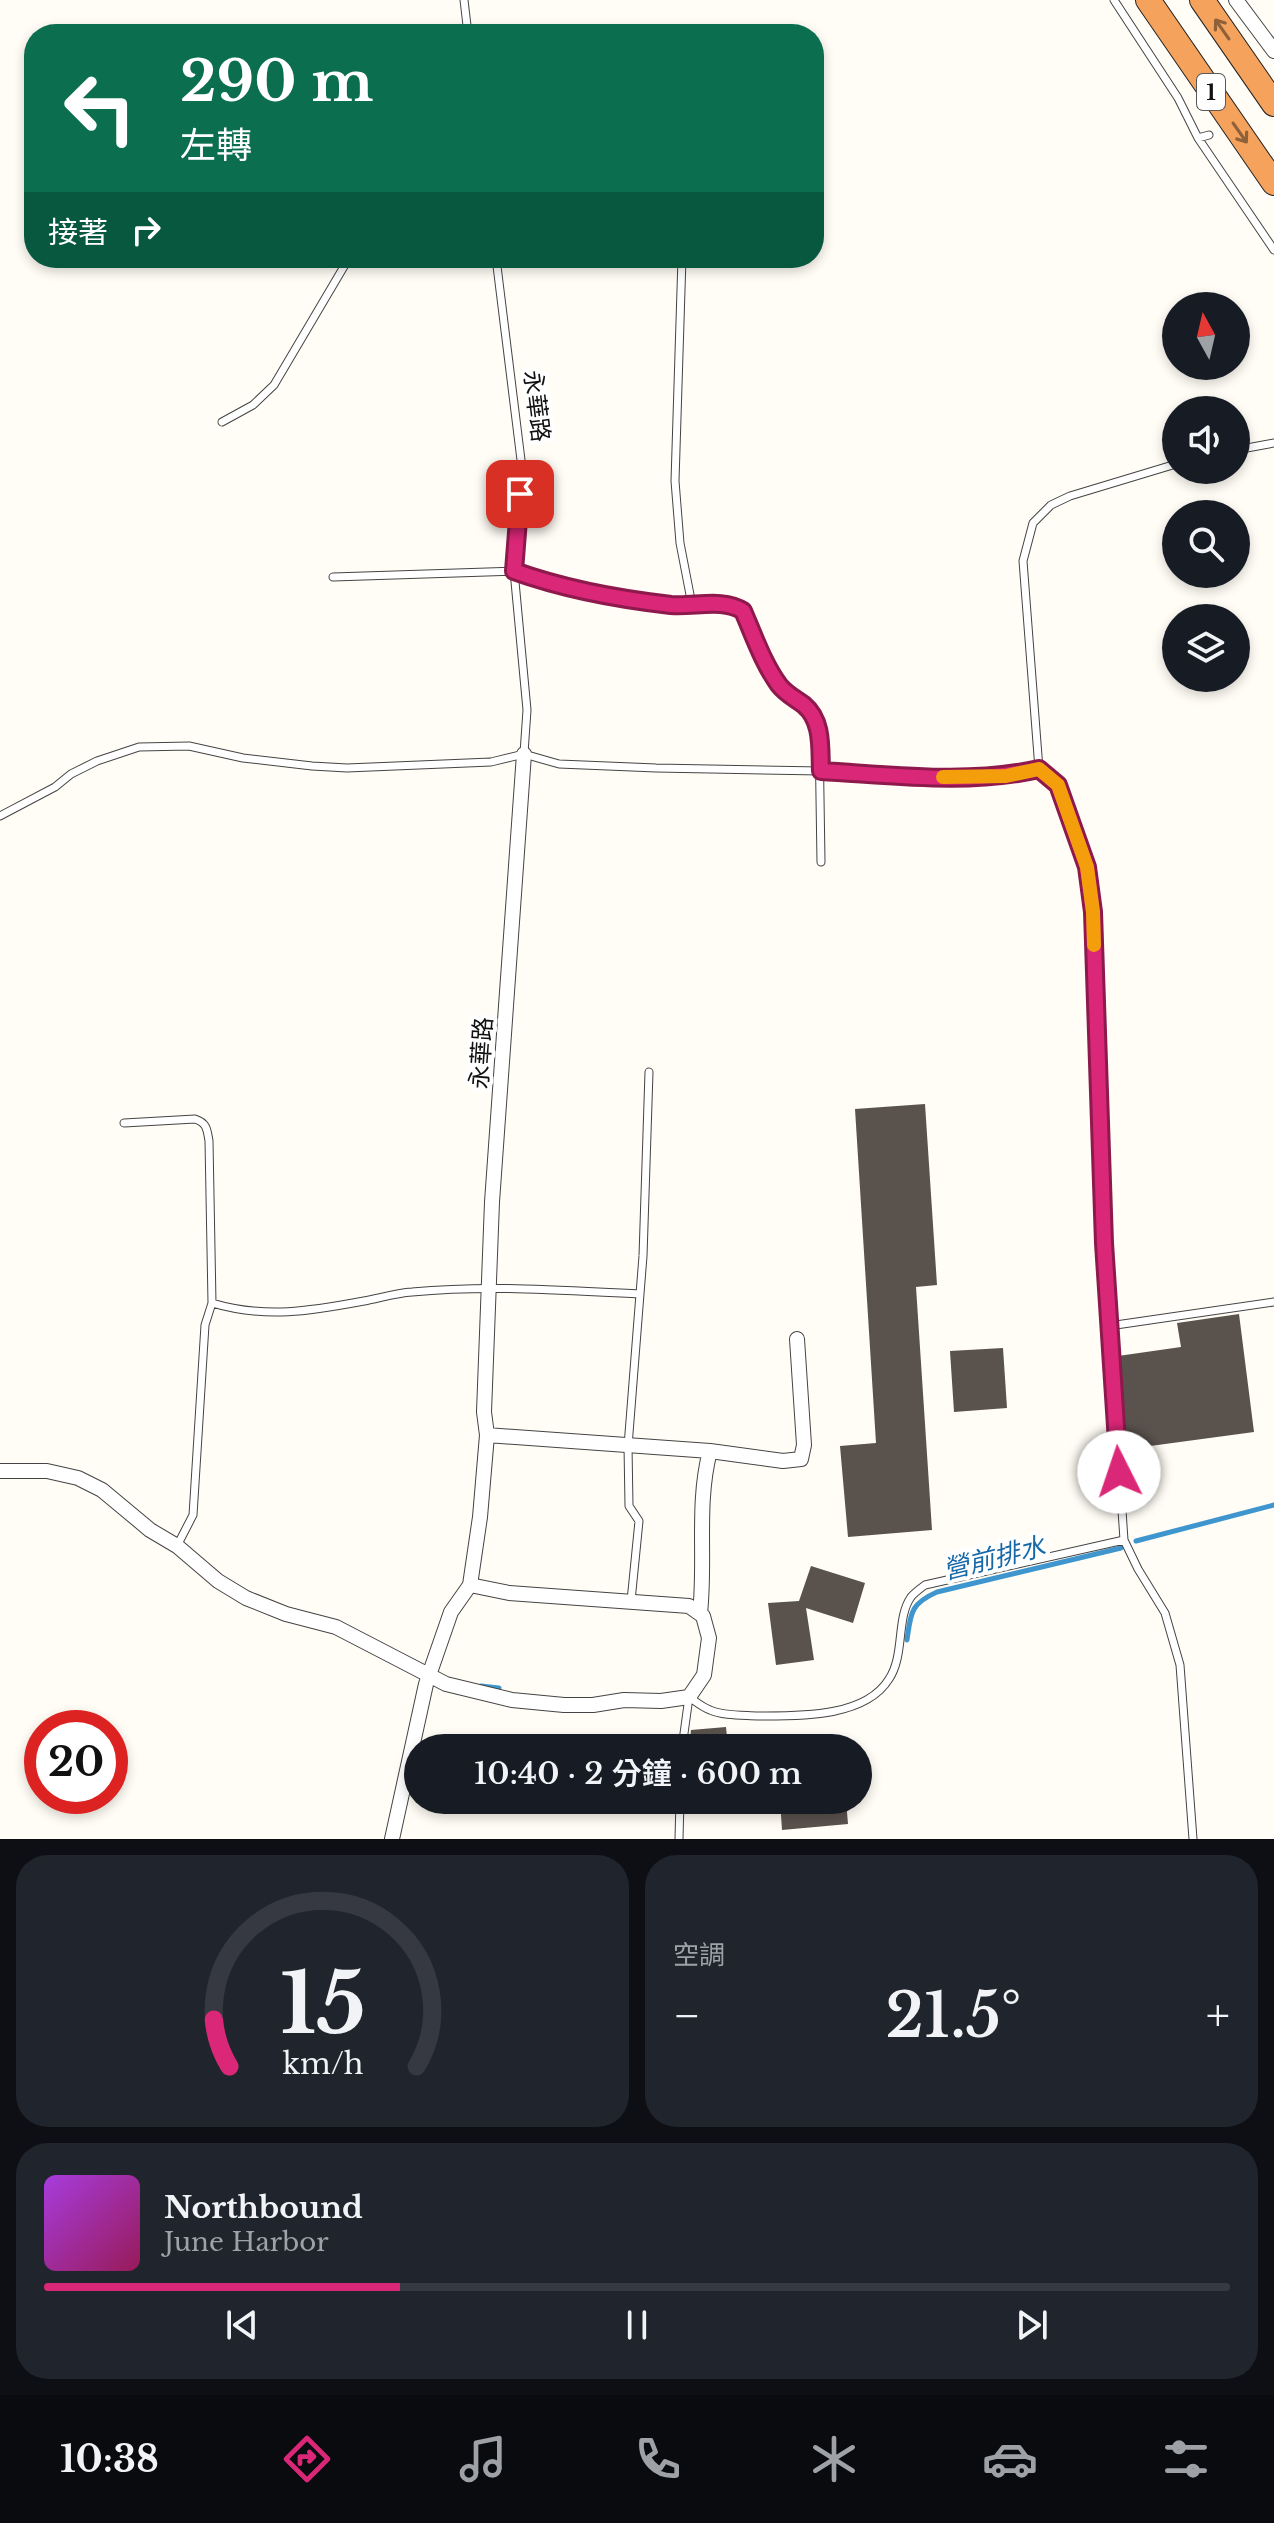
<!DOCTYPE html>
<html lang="zh-TW">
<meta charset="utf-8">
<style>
:root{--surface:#171b24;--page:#20242c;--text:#f1f3f6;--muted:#9ea1a6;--line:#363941;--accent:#db2777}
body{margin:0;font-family:"Libre Baskerville","Noto Sans TC",serif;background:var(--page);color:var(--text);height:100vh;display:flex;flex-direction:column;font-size:30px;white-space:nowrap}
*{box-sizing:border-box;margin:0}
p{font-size:26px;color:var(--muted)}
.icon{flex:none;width:44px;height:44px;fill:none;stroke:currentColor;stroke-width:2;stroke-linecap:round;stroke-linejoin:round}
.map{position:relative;height:1839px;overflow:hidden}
.drawer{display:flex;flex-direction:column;gap:16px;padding:16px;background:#0d0f14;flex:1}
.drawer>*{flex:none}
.hud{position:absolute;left:24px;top:24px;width:800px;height:244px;border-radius:32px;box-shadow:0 4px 12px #0003;background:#0b6e4f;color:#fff;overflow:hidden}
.needle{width:52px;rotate:352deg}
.fabs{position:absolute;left:1162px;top:292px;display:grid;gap:16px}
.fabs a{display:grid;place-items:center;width:88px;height:88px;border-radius:50%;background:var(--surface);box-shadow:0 4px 12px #0003;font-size:40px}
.speed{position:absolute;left:24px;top:1710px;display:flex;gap:16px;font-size:40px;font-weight:700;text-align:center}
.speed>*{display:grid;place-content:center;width:104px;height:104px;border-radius:50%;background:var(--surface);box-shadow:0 4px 12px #0003;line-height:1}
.speed .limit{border:12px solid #d22;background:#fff;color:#111}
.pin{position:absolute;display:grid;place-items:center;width:68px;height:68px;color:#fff;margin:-34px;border-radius:16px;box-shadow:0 4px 12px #0006}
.me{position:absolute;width:88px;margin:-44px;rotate:356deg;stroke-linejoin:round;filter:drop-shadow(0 0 6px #0008)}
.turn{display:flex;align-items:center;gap:28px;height:168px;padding:0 24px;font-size:36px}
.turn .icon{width:104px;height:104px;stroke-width:2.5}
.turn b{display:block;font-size:56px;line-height:68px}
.then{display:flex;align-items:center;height:76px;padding:0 24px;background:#0003;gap:16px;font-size:30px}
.big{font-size:60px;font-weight:600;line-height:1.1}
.drawer .card{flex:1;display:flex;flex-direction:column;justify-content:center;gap:12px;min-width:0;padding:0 28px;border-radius:32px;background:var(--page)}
.drawer .dial{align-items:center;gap:0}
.dial svg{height:208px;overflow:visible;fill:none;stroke:var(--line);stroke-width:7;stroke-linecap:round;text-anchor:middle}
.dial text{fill:var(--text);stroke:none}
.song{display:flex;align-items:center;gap:24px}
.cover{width:96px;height:96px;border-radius:12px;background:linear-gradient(135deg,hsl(280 70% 55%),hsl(330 70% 35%))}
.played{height:8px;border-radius:4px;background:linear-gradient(90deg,var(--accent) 30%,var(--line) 30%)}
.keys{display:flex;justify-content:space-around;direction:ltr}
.heat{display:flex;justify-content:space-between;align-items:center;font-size:44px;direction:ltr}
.drawer .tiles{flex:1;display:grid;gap:16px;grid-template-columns:1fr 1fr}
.card:last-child{grid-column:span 2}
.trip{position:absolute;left:404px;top:1734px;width:468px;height:80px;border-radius:40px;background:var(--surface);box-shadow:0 4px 12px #0003;font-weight:600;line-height:80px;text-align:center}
.tabs{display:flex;height:128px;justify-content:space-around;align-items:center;background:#090b0e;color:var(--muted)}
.tabs .icon{width:56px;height:56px}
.tabs .current{color:var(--accent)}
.tabs b{font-size:36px;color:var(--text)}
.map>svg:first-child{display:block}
</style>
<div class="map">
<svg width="1274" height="1839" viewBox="0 0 1274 1839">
<rect width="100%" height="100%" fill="#fffdf5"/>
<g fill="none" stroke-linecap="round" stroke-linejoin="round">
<path stroke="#3f96cf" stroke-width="5" d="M1136,1541L1274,1505
M907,1640C911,1613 910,1604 937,1592L1121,1548
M481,1686L499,1688"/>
</g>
<path fill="#5a524d" d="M925,1104L937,1285L916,1287L932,1530L848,1537L840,1446L876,1443L855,1109Z
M1239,1314L1254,1432L1128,1449L1118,1356L1181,1347L1177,1323Z
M1003,1348L1007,1408L954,1412L950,1351Z
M811,1566L865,1583L853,1623L806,1608L814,1660L776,1665L768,1603L799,1601Z
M726,1727L728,1748H689L691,1730Z
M780,1800H846L848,1824L782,1830Z"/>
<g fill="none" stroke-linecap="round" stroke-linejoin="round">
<g stroke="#444" stroke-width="9">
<path id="service" d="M464,0L468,34
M1114,0L1178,98L1198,138
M1209,135L1198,138L1274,250
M496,258L522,468L514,571L527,710L524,753
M682,258L675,481L680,543L692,605
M222,422L253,405L274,385L349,258
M1236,450L1274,443
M1176,464L1070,496L1051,505L1033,523L1023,561L1039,769L1058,785L1087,867L1093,912L1104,1243L1124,1540L1138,1569L1165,1613L1180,1665L1193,1839
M333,577L514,571L555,586L672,605L733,604L743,611L759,649L777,682L787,696L802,704L813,714L819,733L821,862
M0,816L55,787L71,774L97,761L139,747L189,746L243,758L312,766L347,768L491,762L524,754L559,764L656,768L821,771L970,778L1006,776L1039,769
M124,1123L195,1119C207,1123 207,1129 209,1141L212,1303L205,1325L193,1515L177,1546
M212,1303C266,1319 310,1311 364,1301C380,1298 396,1293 412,1292C488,1285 563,1290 639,1294
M1109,1326L1274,1302
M631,1601L639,1521L629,1506L628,1446L643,1256L649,1072
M682,1748L689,1697C695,1701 702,1707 710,1710C723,1716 744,1715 758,1716C798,1716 865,1718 889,1679C905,1655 896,1618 911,1597C914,1593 921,1588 925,1585L1124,1540
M679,1839L680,1800"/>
</g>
<g stroke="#444" stroke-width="16">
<path id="minor" d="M1236,0L1274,51
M487,1435L710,1451L783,1461L801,1459L804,1445L797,1339
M0,1471H47L78,1478L102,1490L150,1530L177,1546L218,1581L246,1598L286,1614L336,1627L446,1684L512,1700L564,1705H593L624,1700L661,1701L689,1697L704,1675L709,1638L703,1616L689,1606L509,1593L470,1585
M700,1613C706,1559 696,1504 710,1451
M392,1839L426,1684L451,1612L470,1585L480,1517L487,1435L484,1412L492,1202L524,754"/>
</g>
<g stroke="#222" stroke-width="26">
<path id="motorway" d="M1148,0L1274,183
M1202,0L1274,104"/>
</g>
<use href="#service" stroke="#fff" stroke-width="7"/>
<use href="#minor" stroke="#fff" stroke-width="14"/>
<use href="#motorway" stroke="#f5a25d" stroke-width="24"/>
</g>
<defs><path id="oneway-shaft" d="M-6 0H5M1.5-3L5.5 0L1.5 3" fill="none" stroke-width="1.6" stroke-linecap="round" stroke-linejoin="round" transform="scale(2)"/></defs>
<g stroke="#8e613b">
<use href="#oneway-shaft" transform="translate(1222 29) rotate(-125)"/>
<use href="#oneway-shaft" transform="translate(1240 133) rotate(55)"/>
</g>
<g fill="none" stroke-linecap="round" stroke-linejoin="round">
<g stroke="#8e194d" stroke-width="20">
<path id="route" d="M520,494L514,571C564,589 618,599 671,605C695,607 723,598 743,611C754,636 763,663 779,685C787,695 795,698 804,705C823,721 820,748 821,771C893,775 968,785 1039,769L1058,785L1087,867L1093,912L1104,1243L1119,1472"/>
</g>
<use href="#route" stroke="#db2777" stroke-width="14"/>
<path stroke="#f59e0b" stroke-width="14" d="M943,777L1006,776L1039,769L1058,785L1087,867L1093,912L1094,945"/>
</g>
<g text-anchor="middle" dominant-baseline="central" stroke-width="8" stroke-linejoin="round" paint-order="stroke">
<rect fill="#fff" stroke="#585858" stroke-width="2" x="1197" y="74" width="28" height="36" rx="6"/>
<g font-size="22" font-weight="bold" fill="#111">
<text x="1211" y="92">1</text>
</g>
<g font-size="24" fill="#111" stroke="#fff">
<text transform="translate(537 406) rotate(83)">永華路</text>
<text transform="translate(481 1053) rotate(-86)">永華路</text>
</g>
<g font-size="26" font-style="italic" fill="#1768a6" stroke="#fff">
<text transform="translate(994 1558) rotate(-14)">營前排水</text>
</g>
</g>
</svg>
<div class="fabs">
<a><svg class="needle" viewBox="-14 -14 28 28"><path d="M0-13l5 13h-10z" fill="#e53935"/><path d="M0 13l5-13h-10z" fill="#9ea1a6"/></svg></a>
<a><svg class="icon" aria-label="sound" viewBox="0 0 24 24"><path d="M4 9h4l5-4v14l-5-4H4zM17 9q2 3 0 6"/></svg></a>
<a><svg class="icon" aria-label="search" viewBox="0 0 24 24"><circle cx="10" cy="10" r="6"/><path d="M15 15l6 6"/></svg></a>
<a><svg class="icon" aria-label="layers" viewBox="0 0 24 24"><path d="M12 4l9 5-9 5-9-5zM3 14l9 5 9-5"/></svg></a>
</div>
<div class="speed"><div class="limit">20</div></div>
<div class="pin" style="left:520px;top:494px;background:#d93025"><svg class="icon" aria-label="arrive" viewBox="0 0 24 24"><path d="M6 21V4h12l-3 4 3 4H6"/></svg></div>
<svg class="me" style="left:1119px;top:1472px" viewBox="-20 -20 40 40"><circle r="19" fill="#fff"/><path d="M0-13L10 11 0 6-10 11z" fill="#db2777"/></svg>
<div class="trip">10:40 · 2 分鐘 · 600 m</div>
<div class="hud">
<div class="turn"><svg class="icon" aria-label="left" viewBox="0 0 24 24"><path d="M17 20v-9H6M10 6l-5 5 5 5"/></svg><div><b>290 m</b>左轉</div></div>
<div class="then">接著<svg class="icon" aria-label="right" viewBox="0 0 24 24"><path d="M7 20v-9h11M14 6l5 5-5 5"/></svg></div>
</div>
</div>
<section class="drawer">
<div class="tiles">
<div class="card dial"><svg viewBox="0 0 100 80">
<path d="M14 69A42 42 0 1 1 86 69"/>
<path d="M14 69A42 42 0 0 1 8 51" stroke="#db2777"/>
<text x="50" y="56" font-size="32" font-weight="700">15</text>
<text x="50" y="72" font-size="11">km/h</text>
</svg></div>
<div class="card"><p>空調</p>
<div class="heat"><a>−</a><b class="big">21.5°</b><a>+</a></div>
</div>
<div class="card">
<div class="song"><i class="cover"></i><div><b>Northbound</b><p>June Harbor</p></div></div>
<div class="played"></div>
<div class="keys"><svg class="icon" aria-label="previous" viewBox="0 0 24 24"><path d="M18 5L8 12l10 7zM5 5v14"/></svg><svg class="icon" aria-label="pause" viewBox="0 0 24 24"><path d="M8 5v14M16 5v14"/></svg><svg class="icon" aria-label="next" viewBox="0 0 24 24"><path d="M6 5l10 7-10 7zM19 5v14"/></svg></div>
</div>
</div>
</section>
<nav class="tabs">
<b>10:38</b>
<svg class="icon current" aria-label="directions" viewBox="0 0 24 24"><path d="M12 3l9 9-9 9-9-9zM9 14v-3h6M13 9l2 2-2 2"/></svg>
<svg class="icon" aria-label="music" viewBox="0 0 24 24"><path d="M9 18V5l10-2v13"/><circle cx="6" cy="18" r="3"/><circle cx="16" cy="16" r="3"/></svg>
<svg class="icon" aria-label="phone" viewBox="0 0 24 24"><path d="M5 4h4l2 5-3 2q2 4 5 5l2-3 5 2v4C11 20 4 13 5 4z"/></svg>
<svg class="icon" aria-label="climate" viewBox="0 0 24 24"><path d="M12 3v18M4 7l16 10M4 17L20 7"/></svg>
<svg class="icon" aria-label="car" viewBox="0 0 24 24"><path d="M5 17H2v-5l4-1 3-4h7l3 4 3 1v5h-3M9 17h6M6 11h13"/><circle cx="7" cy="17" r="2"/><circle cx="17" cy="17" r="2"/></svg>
<svg class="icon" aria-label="filters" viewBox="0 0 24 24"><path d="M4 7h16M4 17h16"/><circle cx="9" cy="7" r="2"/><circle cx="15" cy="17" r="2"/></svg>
</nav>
